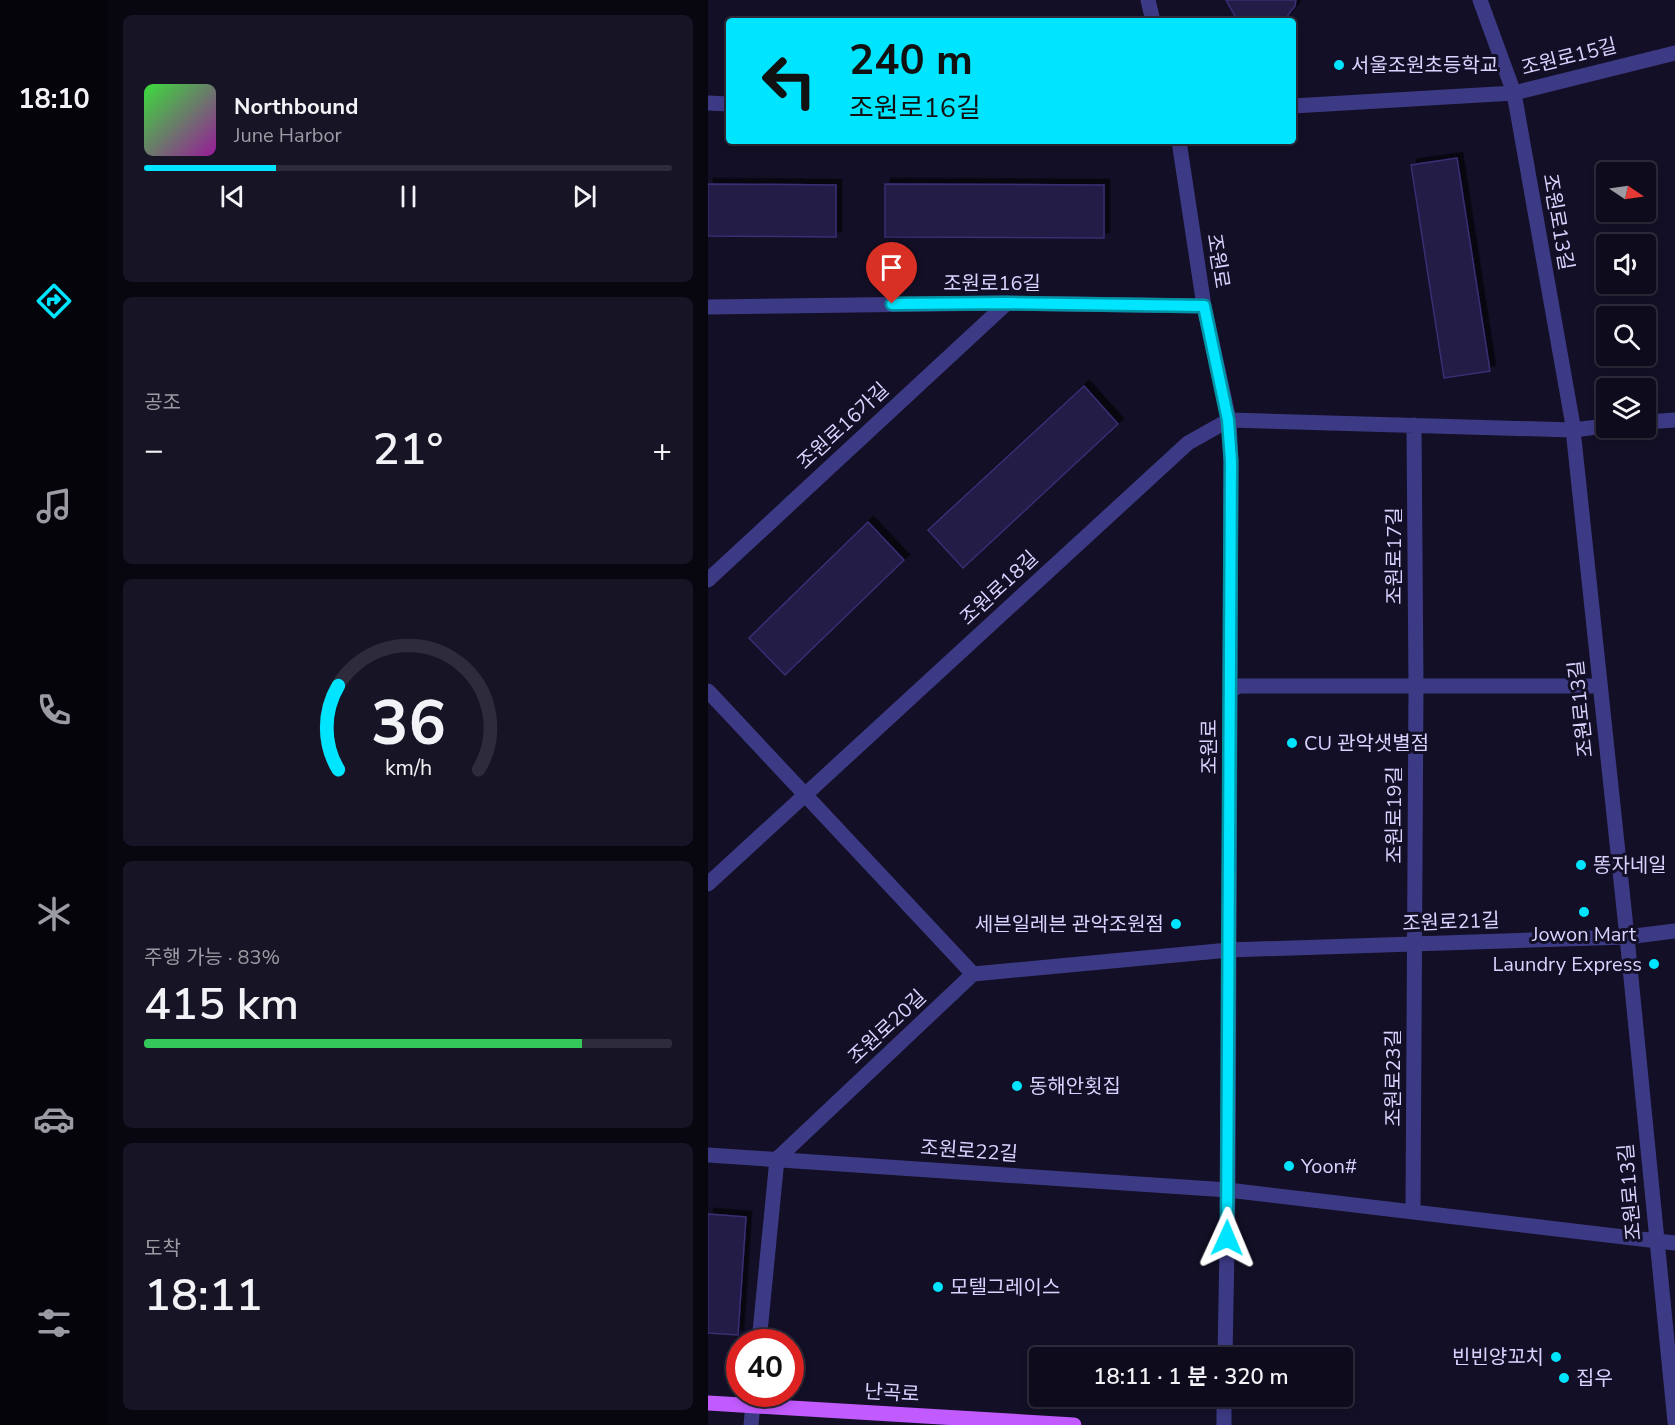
<!DOCTYPE html>
<html lang="ko">
<meta charset="utf-8">
<style>
:root{--surface:#0e0b1c;--page:#171425;--text:#f1f3f6;--muted:#9b9ba3;--line:#2e2b3b;--accent:#00e5ff}
body{margin:0;font-family:"Nunito Sans","Noto Sans KR",sans-serif;background:var(--page);color:var(--text);height:100vh;display:flex;flex-direction:column;font-size:22px;white-space:nowrap}
*{box-sizing:border-box;margin:0}
p{font-size:20px;color:var(--muted)}
.icon{flex:none;width:33px;height:33px;fill:none;stroke:currentColor;stroke-width:2;stroke-linecap:round;stroke-linejoin:round}
.map{position:relative;flex:1;overflow:hidden}
.drawer{display:flex;flex-direction:column;gap:15px;padding:15px;background:#08060f;width:600px}
.drawer>*{flex:none}
.banner{position:absolute;left:18px;top:18px;width:570px;height:126px;border-radius:6px;box-shadow:0 3px 9px #0003,0 0 0 2px var(--line);background:#00e5ff;color:#111;overflow:hidden}
.needle{width:39px;rotate:103deg}
.controls{position:absolute;left:888px;top:162px;display:grid;gap:12px}
.controls a{display:grid;place-items:center;width:60px;height:60px;border-radius:6px;background:var(--surface);box-shadow:0 3px 9px #0003,0 0 0 2px var(--line);font-size:30px}
.speed{position:absolute;left:18px;top:1329px;display:flex;gap:12px;font-size:30px;font-weight:700;text-align:center}
.speed>*{display:grid;place-content:center;width:78px;height:78px;border-radius:50%;background:var(--surface);box-shadow:0 3px 9px #0003,0 0 0 2px var(--line);line-height:1}
.speed .limit{border:9px solid #d22;background:#fff;color:#111}
.pin{position:absolute;display:grid;place-items:center;width:51px;height:51px;color:#fff;margin:-62px -26px;border-radius:50% 50% 50% 0;rotate:-45deg;box-shadow:0 0 6px #0007}
.pin .icon{rotate:45deg}
.me{position:absolute;width:66px;margin:-33px;rotate:1deg;stroke-linejoin:round;filter:drop-shadow(0 0 4px #0008)}
.turn{display:flex;align-items:center;gap:21px;height:126px;padding:0 24px;font-size:27px}
.turn .icon{width:78px;height:78px;stroke-width:2.5}
.turn b{display:block;font-size:42px;line-height:51px}
.big{font-size:45px;font-weight:600;line-height:1.1}
.drawer .tile{flex:1;display:flex;flex-direction:column;justify-content:center;gap:9px;min-width:0;padding:0 21px;border-radius:9px;background:var(--page)}
.drawer .dial{align-items:center;gap:0}
.dial svg{height:156px;overflow:visible;fill:none;stroke:var(--line);stroke-width:7;stroke-linecap:round;text-anchor:middle}
.dial text{fill:var(--text);stroke:none}
.song{display:flex;align-items:center;gap:18px}
.cover{width:72px;height:72px;border-radius:9px;background:linear-gradient(135deg,hsl(120 70% 55%),hsl(300 70% 35%))}
.played{height:6px;border-radius:3px;background:linear-gradient(90deg,var(--accent) 25%,var(--line) 25%)}
.keys{display:flex;justify-content:space-around;direction:ltr}
.heat{display:flex;justify-content:space-between;align-items:center;font-size:33px;direction:ltr}
.charge{height:9px;border-radius:4px;background:linear-gradient(90deg,#34c759 83%,var(--line) 0)}
.trip{position:absolute;left:321px;top:1347px;width:324px;height:60px;border-radius:6px;background:var(--surface);box-shadow:0 3px 9px #0003,0 0 0 2px var(--line);font-weight:600;line-height:60px;text-align:center}
main{display:flex;flex:1;min-height:0}
.menu{display:flex;flex-direction:column;width:108px;justify-content:space-around;align-items:center;background:#06040b;color:var(--muted)}
.menu .icon{width:42px;height:42px}
.menu .active{color:var(--accent)}
.menu b{font-size:27px;color:var(--text)}
.map>svg:first-child{display:block}
</style>
<main>
<nav class="menu">
<b>18:10</b>
<svg class="icon active" aria-label="directions" viewBox="0 0 24 24"><path d="M12 3l9 9-9 9-9-9zM9 14v-3h6M13 9l2 2-2 2"/></svg>
<svg class="icon" aria-label="music" viewBox="0 0 24 24"><path d="M9 18V5l10-2v13"/><circle cx="6" cy="18" r="3"/><circle cx="16" cy="16" r="3"/></svg>
<svg class="icon" aria-label="phone" viewBox="0 0 24 24"><path d="M5 4h4l2 5-3 2q2 4 5 5l2-3 5 2v4C11 20 4 13 5 4z"/></svg>
<svg class="icon" aria-label="climate" viewBox="0 0 24 24"><path d="M12 3v18M4 7l16 10M4 17L20 7"/></svg>
<svg class="icon" aria-label="car" viewBox="0 0 24 24"><path d="M5 17H2v-5l4-1 3-4h7l3 4 3 1v5h-3M9 17h6M6 11h13"/><circle cx="7" cy="17" r="2"/><circle cx="17" cy="17" r="2"/></svg>
<svg class="icon" aria-label="filters" viewBox="0 0 24 24"><path d="M4 7h16M4 17h16"/><circle cx="9" cy="7" r="2"/><circle cx="15" cy="17" r="2"/></svg>
</nav>
<section class="drawer">
<div class="tile">
<div class="song"><i class="cover"></i><div><b>Northbound</b><p>June Harbor</p></div></div>
<div class="played"></div>
<div class="keys"><svg class="icon" aria-label="previous" viewBox="0 0 24 24"><path d="M18 5L8 12l10 7zM5 5v14"/></svg><svg class="icon" aria-label="pause" viewBox="0 0 24 24"><path d="M8 5v14M16 5v14"/></svg><svg class="icon" aria-label="next" viewBox="0 0 24 24"><path d="M6 5l10 7-10 7zM19 5v14"/></svg></div>
</div>
<div class="tile"><p>공조</p>
<div class="heat"><a>−</a><b class="big">21°</b><a>+</a></div>
</div>
<div class="tile dial"><svg viewBox="0 0 100 80">
<path d="M14 69A42 42 0 1 1 86 69"/>
<path d="M14 69A42 42 0 0 1 14 26" stroke="#00e5ff"/>
<text x="50" y="56" font-size="32" font-weight="700">36</text>
<text x="50" y="72" font-size="11">km/h</text>
</svg></div>
<div class="tile"><p>주행 가능 · 83%</p><b class="big">415 km</b><div class="charge"></div></div>
<div class="tile"><p>도착</p><b class="big">18:11</b></div>
</section>
<div class="map">
<svg width="967" height="1425" viewBox="0 0 967 1425">
<defs>
<filter id="shadow"><feDropShadow dx="5.5" dy="-5.5" stdDeviation="0" flood-color="#0009"/></filter>
</defs>
<rect width="100%" height="100%" fill="#130f26"/>
<path fill="#241b47" stroke="#3b2d73" stroke-width="1.5" filter="url(#shadow)" d="M518,0H588L587,6L577,19L572,21H534L527,16Z
M749,158L782,371L736,378L703,165Z
M0,184L128,185V237L0,236Z
M177,184L396,185V238L177,237Z
M376,386L410,424L255,568L220,530Z
M160,522L196,560L77,675L41,638Z
M0,1214L38,1217L30,1335L0,1333Z"/>
<g fill="none" stroke-linecap="round" stroke-linejoin="round">
<path stroke="#3d3a85" stroke-width="15" d="M440,0L445,21
M772,0L806,93L864,420L919,937L967,1422
M0,103L21,104
M585,106L806,93L967,53
M471,141L496,306L521,420L523,461L520,1190L517,1358
M0,307L299,303L496,306
M521,420L865,430L898,426
M938,422L967,420
M0,580L299,303
M0,691L265,974
M522,691L531,686H892
M0,884L480,443L521,420
M0,1155L520,1190L967,1243
M705,1211L708,686L706,425
M51,1342L69,1159L265,974L521,950L919,937L967,931
M43,1425L46,1394
M516,1425V1396"/>
<path stroke="#c25bff" stroke-width="15" d="M0,1403L366,1425"/>
</g>
<g fill="none" stroke-linecap="round" stroke-linejoin="round">
<g stroke="#0095a6" stroke-width="15">
<path id="route" d="M184,304L299,303L496,306L520,420L523,461L519,1238"/>
</g>
<use href="#route" stroke="#00e5ff" stroke-width="10"/>
</g>
<g fill="#00e5ff" stroke="#130f26" stroke-width="2">
<circle cx="631" cy="65" r="6"/>
<circle cx="584" cy="743" r="6"/>
<circle cx="873" cy="865" r="6"/>
<circle cx="876" cy="912" r="6"/>
<circle cx="468" cy="924" r="6"/>
<circle cx="946" cy="964" r="6"/>
<circle cx="309" cy="1086" r="6"/>
<circle cx="581" cy="1166" r="6"/>
<circle cx="230" cy="1287" r="6"/>
<circle cx="848" cy="1357" r="6"/>
<circle cx="856" cy="1378" r="6"/>
</g>
<g text-anchor="middle" dominant-baseline="central" stroke-width="6" stroke-linejoin="round" paint-order="stroke">
<g font-size="20" fill="#d9d4ff" stroke="#130f26">
<text transform="translate(861 57) rotate(-14)">조원로15길</text>
<text transform="translate(850 222) rotate(80)">조원로13길</text>
<text transform="translate(510 261) rotate(81)">조원로</text>
<text x="284" y="283">조원로16길</text>
<text transform="translate(135 426) rotate(-43)">조원로16가길</text>
<text transform="translate(686 556) rotate(-90)">조원로17길</text>
<text transform="translate(291 588) rotate(-43)">조원로18길</text>
<text transform="translate(873 709) rotate(-96)">조원로13길</text>
<text transform="translate(501 747) rotate(-90)">조원로</text>
<text transform="translate(686 815) rotate(-90)">조원로19길</text>
<text transform="translate(743 922) rotate(-2)">조원로21길</text>
<text transform="translate(179 1027) rotate(-43)">조원로20길</text>
<text transform="translate(685 1078) rotate(-90)">조원로23길</text>
<text transform="translate(261 1151) rotate(4)">조원로22길</text>
<text transform="translate(922 1192) rotate(-95)">조원로13길</text>
<text transform="translate(184 1393) rotate(3)">난곡로</text>
</g>
<g font-size="20" fill="#d9d4ff" stroke="#130f26" text-anchor="start">
<text x="643" y="65">서울조원초등학교</text>
<text x="596" y="743">CU 관악샛별점</text>
<text x="885" y="865">똥자네일</text>
<text x="456" y="924" text-anchor="end">세븐일레븐 관악조원점</text>
<text x="876" y="934" text-anchor="middle">Jowon Mart</text>
<text x="934" y="964" text-anchor="end">Laundry Express</text>
<text x="321" y="1086">동해안횟집</text>
<text x="593" y="1166">Yoon#</text>
<text x="242" y="1287">모텔그레이스</text>
<text x="836" y="1357" text-anchor="end">빈빈양꼬치</text>
<text x="868" y="1378">집우</text>
</g>
</g>
</svg>
<div class="controls">
<a><svg class="needle" viewBox="-14 -14 28 28"><path d="M0-13l5 13h-10z" fill="#e53935"/><path d="M0 13l5-13h-10z" fill="#9b9ba3"/></svg></a>
<a><svg class="icon" aria-label="sound" viewBox="0 0 24 24"><path d="M4 9h4l5-4v14l-5-4H4zM17 9q2 3 0 6"/></svg></a>
<a><svg class="icon" aria-label="search" viewBox="0 0 24 24"><circle cx="10" cy="10" r="6"/><path d="M15 15l6 6"/></svg></a>
<a><svg class="icon" aria-label="layers" viewBox="0 0 24 24"><path d="M12 4l9 5-9 5-9-5zM3 14l9 5 9-5"/></svg></a>
</div>
<div class="speed"><div class="limit">40</div></div>
<div class="pin" style="left:184px;top:304px;background:#d93025"><svg class="icon" aria-label="arrive" viewBox="0 0 24 24"><path d="M6 21V4h12l-3 4 3 4H6"/></svg></div>
<svg class="me" style="left:519px;top:1238px" viewBox="-20 -20 40 40"><path d="M0-17L14 15 0 8-14 15z" fill="#00e5ff" stroke="#fff" stroke-width="4"/></svg>
<div class="trip">18:11 · 1 분 · 320 m</div>
<div class="banner">
<div class="turn"><svg class="icon" aria-label="left" viewBox="0 0 24 24"><path d="M17 20v-9H6M10 6l-5 5 5 5"/></svg><div><b>240 m</b>조원로16길</div></div>
</div>
</div>
</main>
